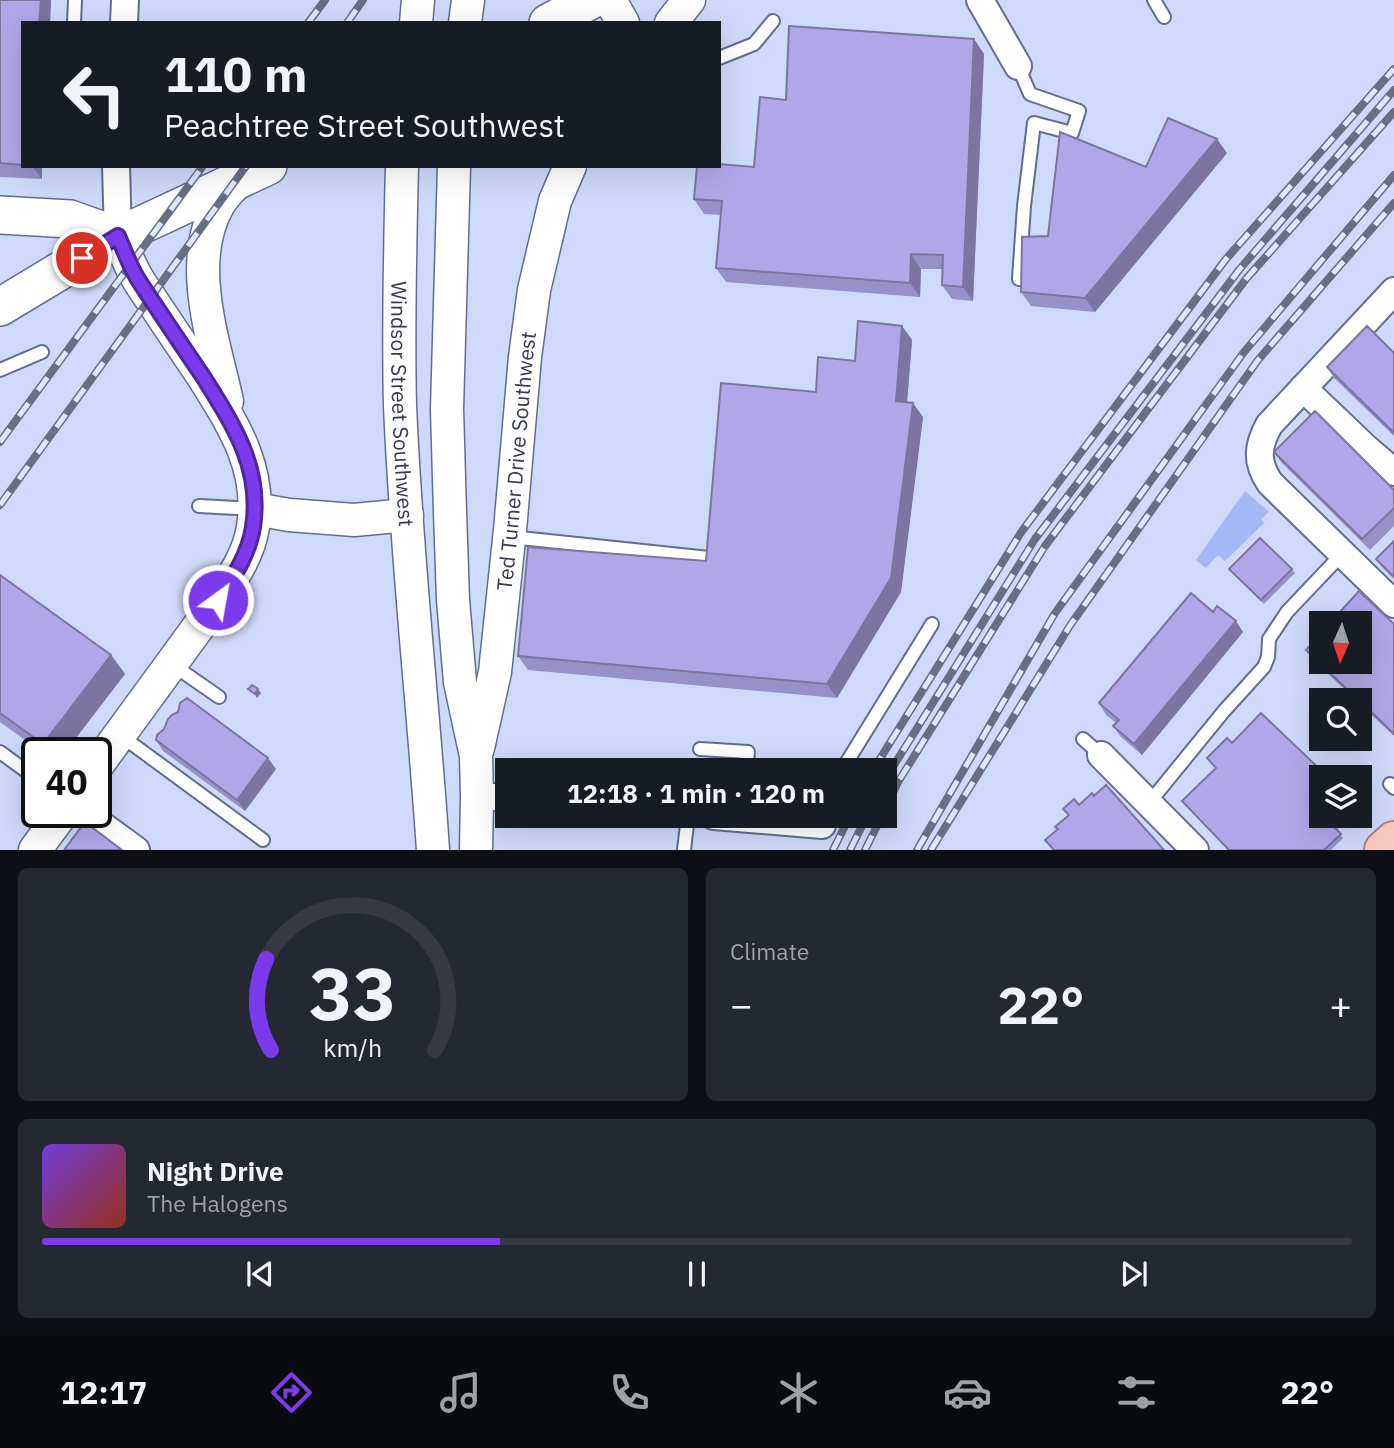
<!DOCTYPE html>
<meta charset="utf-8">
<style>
:root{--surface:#171b24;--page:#242831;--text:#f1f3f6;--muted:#9ea1a6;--line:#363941;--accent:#7c3aed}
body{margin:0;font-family:"IBM Plex Sans",sans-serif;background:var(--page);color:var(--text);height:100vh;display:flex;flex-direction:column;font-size:26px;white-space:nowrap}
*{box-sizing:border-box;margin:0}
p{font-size:23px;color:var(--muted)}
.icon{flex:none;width:38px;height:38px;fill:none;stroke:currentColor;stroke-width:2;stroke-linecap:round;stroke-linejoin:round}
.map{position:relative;height:850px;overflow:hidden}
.details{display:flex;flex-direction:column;gap:18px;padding:18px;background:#0d0f14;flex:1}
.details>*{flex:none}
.guide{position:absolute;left:21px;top:21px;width:700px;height:147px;border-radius:0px;box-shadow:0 7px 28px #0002;background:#171b24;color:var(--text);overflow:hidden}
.needle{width:46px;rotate:183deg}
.buttons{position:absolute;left:1309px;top:611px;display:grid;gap:14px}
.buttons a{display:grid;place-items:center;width:63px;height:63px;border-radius:0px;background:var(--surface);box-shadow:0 7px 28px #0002;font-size:35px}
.speed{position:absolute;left:21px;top:737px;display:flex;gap:14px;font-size:35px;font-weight:700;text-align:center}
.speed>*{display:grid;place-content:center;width:91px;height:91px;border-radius:50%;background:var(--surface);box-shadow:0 7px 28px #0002;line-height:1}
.speed .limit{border:4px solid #111;border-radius:10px;background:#fff;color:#111}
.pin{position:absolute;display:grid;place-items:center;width:60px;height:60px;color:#fff;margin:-30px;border:4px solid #fff;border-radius:50%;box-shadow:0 2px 7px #0007}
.me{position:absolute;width:77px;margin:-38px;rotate:32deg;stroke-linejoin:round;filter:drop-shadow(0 0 5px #0008)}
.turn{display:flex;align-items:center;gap:24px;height:147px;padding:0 28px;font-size:32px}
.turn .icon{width:91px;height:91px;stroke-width:2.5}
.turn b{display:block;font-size:49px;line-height:60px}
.big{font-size:52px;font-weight:700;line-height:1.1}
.details .widget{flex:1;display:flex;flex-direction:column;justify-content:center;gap:10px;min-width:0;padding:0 24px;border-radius:10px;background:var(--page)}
.details .dial{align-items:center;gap:0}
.dial svg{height:182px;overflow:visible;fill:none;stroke:var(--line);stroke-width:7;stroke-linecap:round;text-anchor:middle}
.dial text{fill:var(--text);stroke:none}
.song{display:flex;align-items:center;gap:21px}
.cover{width:84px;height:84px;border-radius:10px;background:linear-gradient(135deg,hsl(260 70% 55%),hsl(10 70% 35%))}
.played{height:7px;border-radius:4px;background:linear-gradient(90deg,var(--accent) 35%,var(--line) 35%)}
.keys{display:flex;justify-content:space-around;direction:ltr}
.heat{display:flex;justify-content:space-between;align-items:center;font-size:38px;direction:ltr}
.details .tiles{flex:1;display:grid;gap:18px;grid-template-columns:1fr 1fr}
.widget:last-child{grid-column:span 2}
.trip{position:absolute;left:495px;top:758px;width:402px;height:70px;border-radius:0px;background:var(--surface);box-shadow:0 7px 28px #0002;font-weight:700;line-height:70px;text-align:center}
.menu{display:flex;height:112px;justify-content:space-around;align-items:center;background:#090b0e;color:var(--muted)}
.menu .icon{width:49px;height:49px}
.menu .active{color:var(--accent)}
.menu b{font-size:32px;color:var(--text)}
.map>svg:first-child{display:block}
</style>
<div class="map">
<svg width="1394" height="850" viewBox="0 0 1394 850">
<rect width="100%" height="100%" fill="#cfd9f9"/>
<path fill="#a4b7f6" d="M1245,491L1269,512L1261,519L1264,523L1225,561L1218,555L1206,568L1196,560Z"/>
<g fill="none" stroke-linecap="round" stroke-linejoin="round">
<g stroke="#626d8f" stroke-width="16">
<path id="service" d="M1154,0L1164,17
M74,23L75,0
M719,58L754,44L773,21
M1018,66L1030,94L1079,111L1072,133L1034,123L1024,206L1019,279
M0,370L42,352
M199,506L255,509
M511,537L709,558
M173,665L219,697
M120,735L263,840
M1083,739L1101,755
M700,749L748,752L746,770
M0,752L37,779
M842,770L932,624
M1390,784L1394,788
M1149,803L1224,711L1264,667L1268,657L1269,639L1287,612L1342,554
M684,850L688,816"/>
</g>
<g stroke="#626d8f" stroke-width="30">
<path id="minor" d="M980,0L1018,66
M124,23L125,0
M116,166L118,236
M1394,291L1269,425C1257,447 1256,462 1270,483L1394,604
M1303,388L1367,449L1394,472
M1101,755L1195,850
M477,796L508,798
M84,812L136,850
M714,816L822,825"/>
</g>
<g stroke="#626d8f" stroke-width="35">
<g id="tertiary">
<path d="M610,0L623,23"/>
<path d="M416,23L418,0"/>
<path d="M465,23L468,0"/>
<path d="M671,23L689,0"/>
<path id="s1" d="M402,166C400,246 398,325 400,405C406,553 423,701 433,850"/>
<path d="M454,166L447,409L450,512L453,600L460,682L476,756L477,796L476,850"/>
<path d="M227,401C214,341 185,262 219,204C224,195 233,187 240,179"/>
<path d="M255,509L289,515L354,520L407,515"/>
<path id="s2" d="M478,748L495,672L510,530L525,357L534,290L555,201L570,166"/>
<path d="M96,767L218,600C233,577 249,554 253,527C262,469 234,426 204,378C183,347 162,316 141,284C131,270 125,252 118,236"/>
<path d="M35,850L63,812"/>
</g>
</g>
<g stroke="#626d8f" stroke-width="40">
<path id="secondary" d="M548,23L591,0
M0,215L70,219L118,236
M0,307L118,236L268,166"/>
</g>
<g stroke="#b2807c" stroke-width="42">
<path id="primary" d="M1384,850L1394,841"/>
</g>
<use href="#service" stroke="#fff" stroke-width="12"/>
<use href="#minor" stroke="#fff" stroke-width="26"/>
<use href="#tertiary" stroke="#fff" stroke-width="32"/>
<use href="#secondary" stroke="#fff" stroke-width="37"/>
<use href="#primary" stroke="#facac1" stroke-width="38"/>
<g stroke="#686e83" stroke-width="8">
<path id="rail" d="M308,23L325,0
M347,23L363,0
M0,442L203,166
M0,505L246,166
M873,770L1022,531L1226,259L1394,69
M886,778L1035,539L1239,270L1394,90
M886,808L898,782L1045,546L1246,279L1394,112
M833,850L850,816
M850,850L867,816
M865,850L882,816
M917,850L1055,613L1244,352L1394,175
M931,850L1071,624L1258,360L1394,203"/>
</g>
<use href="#rail" stroke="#dfe7ff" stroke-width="5" stroke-dasharray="16" stroke-linecap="butt"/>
</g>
<path fill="#9890c8" d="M0,0H51L50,23H23V166H42V179L0,177Z
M974,39L984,54L973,301L952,299L942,285L943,269H921L920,297L726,282L716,268L721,215L704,214L694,199L754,167L786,100Z
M1227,153L1095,312L1031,306L1021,292L1048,236L1146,167Z
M902,326L912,340L907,402L923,417L901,592L837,698L528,670L518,656L706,561L855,361Z
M1394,353V436L1334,378L1327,367Z
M1274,452L1394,490V526L1370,550L1282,463Z
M1394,541V579L1381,566L1376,559Z
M1229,569H1292L1295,573L1264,604Z
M0,575L111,655L125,674L65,752H42L0,722Z
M1213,612L1243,632L1142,755L1121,737L1113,726L1116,723L1106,715L1099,703Z
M1394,624V736L1360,704V700H1356L1311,658L1306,650Z
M156,740L276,769L245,811L163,751Z
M1232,743L1321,777V798L1316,803L1337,824L1339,828L1337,830L1343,838L1331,850H1228L1182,801L1216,768L1207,758Z"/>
<path fill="#7c75a2" d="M41,0H51L50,23H39Z
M974,39L984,54L973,301L963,287Z
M1217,139L1227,153L1095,312L1085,298Z
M32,166H42V179Z
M911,254L921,269L920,297L910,283Z
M902,326L912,340L906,415L896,401Z
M913,403L923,417L901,592L837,698L827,684Z
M1236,621L1243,632L1142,755L1134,744Z
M111,655L125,674L65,752H49L43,744Z
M258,689L261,693L257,698L255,694Z
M268,758L276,769L245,811L237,800Z"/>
<path fill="#b1a7e8" stroke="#7c75a2" stroke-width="2" d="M0,0H41L39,23H23V165L0,163Z
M789,26L974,39L963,287L942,285L943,255L911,254L910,283L716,268L722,201L694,199L697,166H719V164L754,167L760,97L786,100Z
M1168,118L1217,139L1085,298L1021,292L1022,237L1048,236L1060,132L1146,167Z
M858,321L902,326L896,401L913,403L891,578L827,684L518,656L528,547L706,561L721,383L816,392L818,357L855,361Z
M1367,326L1394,353V433L1327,367Z
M1315,411L1394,490V508L1362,539L1274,452Z
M1260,538L1292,569L1261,600L1229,569Z
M1394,541V577L1376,559Z
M0,575L111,655L43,744L0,713Z
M1359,591L1394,624V734L1360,701V700H1358L1306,650L1321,633V662H1360V623H1330Z
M1191,593L1213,612L1217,606L1236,621L1134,744L1113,726L1119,720L1099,703Z
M252,685L258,689L255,694L248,689Z
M187,698L268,758L237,800L156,740L157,735L164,729L168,719L172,715L178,712L180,703Z
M1261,713L1328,777H1321V792L1313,800L1321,809V816H1328L1337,824L1334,827L1341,834L1324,850H1229L1182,801L1216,768L1207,758L1227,738L1232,743Z
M1106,785L1164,850H1054L1045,840L1058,829L1055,827L1069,815L1063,809L1074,799L1079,805L1092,793L1094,796Z
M85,822L122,850H64Z"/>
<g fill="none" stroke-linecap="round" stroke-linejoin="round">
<g stroke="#51269a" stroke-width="18">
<path id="route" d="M82,258L118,236C125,252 131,270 141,284C162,316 183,347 204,378C234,426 262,468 253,527C249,554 233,578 218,600"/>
</g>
<use href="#route" stroke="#7c3aed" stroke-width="12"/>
</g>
<g text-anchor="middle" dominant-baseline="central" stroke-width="5" stroke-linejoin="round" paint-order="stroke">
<g font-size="21" fill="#353949" stroke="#dfe7ff">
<text stroke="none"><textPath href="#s1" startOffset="238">Windsor Street Southwest</textPath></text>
<text stroke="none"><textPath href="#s2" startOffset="290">Ted Turner Drive Southwest</textPath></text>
</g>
</g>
</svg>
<div class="buttons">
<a><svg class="needle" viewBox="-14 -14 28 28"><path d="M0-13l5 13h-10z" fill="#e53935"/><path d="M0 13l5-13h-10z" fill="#9ea1a6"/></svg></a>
<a><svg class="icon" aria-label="search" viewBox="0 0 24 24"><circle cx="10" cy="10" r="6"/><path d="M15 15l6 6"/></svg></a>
<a><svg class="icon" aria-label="layers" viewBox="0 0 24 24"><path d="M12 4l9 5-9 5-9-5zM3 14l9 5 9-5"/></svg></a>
</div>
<div class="speed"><div class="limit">40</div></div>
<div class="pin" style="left:82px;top:258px;background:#d93025"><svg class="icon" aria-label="arrive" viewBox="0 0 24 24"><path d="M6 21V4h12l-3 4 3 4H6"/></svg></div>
<svg class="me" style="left:218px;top:600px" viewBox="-20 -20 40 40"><circle r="17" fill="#7c3aed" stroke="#fff" stroke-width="3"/><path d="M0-11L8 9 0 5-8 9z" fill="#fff"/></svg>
<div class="trip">12:18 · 1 min · 120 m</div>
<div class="guide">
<div class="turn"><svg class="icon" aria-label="left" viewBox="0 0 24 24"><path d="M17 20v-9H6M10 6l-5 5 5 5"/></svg><div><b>110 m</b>Peachtree Street Southwest</div></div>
</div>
</div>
<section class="details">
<div class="tiles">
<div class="widget dial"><svg viewBox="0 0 100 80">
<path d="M14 69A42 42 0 1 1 86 69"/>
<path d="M14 69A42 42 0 0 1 12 29" stroke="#7c3aed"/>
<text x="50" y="56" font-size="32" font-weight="700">33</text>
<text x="50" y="72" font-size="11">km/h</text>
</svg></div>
<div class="widget"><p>Climate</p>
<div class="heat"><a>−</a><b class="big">22°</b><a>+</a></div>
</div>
<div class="widget">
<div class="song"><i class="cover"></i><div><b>Night Drive</b><p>The Halogens</p></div></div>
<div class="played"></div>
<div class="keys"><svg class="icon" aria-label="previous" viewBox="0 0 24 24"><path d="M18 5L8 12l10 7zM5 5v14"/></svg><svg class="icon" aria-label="pause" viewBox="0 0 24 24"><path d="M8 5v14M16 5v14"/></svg><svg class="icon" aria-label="next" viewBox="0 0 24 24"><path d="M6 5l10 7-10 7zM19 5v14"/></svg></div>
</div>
</div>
</section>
<nav class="menu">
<b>12:17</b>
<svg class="icon active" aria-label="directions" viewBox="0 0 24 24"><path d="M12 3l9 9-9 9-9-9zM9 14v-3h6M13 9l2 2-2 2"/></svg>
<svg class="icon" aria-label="music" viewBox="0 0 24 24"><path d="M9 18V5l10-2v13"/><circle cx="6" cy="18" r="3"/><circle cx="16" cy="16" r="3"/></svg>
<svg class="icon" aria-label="phone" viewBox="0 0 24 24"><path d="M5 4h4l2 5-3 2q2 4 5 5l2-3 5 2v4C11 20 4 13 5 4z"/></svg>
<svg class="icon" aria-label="climate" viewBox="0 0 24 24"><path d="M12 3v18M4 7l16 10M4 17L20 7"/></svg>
<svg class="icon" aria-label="car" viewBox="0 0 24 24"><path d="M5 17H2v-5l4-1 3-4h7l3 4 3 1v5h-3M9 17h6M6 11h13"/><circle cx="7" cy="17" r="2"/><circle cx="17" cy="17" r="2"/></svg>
<svg class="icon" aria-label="filters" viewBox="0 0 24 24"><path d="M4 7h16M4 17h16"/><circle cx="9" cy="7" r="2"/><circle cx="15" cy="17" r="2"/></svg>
<b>22°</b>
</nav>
